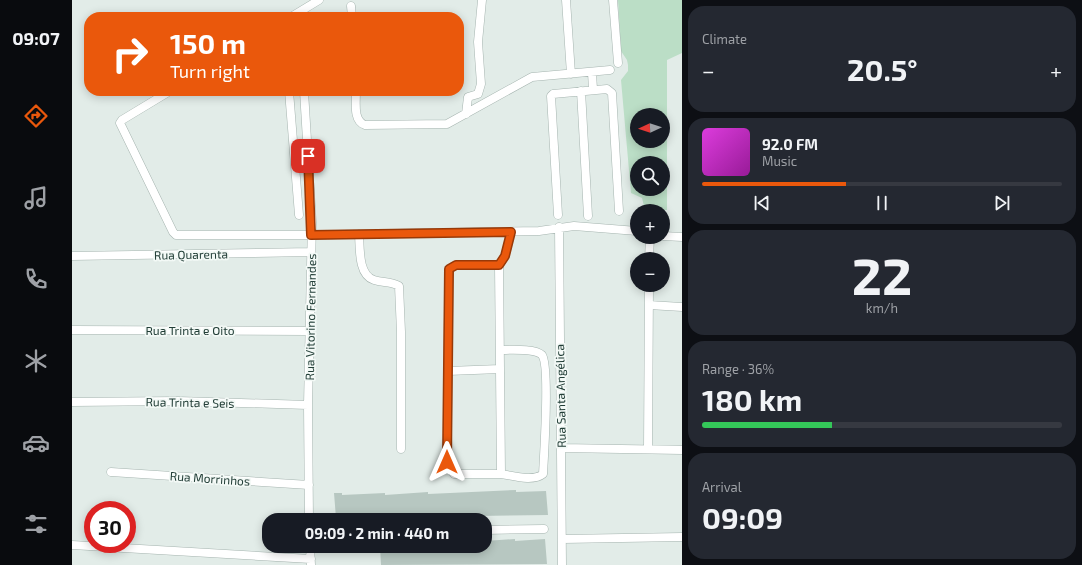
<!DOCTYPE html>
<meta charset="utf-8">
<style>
:root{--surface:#171b24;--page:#242831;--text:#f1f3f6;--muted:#9ea1a6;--line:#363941;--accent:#ea580c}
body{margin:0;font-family:"Exo 2",sans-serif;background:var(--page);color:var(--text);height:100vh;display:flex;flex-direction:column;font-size:15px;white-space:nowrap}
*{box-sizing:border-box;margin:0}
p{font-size:13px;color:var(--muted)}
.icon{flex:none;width:22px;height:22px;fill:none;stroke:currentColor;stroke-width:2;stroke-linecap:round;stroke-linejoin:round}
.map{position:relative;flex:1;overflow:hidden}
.drawer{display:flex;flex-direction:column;gap:6px;padding:6px;background:#0d0f14;width:400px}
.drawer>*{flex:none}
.hud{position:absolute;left:12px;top:12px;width:380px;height:84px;border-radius:16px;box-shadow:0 2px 10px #0003;background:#ea580c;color:#fff;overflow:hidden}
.needle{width:26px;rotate:267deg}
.controls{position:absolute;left:558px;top:108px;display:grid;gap:8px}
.controls a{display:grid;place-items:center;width:40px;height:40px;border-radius:50%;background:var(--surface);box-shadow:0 2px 10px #0003;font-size:20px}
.speed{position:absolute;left:12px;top:501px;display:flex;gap:8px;font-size:20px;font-weight:700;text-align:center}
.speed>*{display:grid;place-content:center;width:52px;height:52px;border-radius:50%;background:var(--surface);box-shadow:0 2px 10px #0003;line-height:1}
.speed .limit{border:6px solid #d22;background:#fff;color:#111}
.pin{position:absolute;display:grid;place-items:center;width:34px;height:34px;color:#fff;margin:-17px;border-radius:8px;box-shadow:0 2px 6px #0006}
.me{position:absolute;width:44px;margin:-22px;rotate:0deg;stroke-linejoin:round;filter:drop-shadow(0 0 3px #0008)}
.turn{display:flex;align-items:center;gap:14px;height:84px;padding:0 20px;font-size:18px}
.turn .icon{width:52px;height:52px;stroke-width:2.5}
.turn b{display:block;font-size:28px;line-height:34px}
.big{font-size:30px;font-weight:700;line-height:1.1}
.drawer .card{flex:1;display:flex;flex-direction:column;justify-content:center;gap:6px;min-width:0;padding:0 14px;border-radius:16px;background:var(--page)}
.drawer .dial{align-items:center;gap:0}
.dial b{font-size:52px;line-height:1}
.song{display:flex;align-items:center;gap:12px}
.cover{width:48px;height:48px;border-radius:6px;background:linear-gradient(135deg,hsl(300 70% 55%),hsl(300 70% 35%))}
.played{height:4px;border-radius:2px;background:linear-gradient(90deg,var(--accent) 40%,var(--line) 40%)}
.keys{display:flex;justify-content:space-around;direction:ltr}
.heat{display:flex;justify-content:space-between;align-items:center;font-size:22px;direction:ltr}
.charge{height:6px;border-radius:3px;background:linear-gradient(90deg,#34c759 36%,var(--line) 0)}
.trip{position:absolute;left:190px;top:513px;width:230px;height:40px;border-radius:16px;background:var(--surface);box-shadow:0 2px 10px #0003;font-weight:700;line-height:40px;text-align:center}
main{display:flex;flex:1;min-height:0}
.tabs{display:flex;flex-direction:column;width:72px;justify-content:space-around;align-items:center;background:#090b0e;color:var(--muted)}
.tabs .icon{width:28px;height:28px}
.tabs .active{color:var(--accent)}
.tabs b{font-size:18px;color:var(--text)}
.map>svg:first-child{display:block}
</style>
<main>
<nav class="tabs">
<b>09:07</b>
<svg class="icon active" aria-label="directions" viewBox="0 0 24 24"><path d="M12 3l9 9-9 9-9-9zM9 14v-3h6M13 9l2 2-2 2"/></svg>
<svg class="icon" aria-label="music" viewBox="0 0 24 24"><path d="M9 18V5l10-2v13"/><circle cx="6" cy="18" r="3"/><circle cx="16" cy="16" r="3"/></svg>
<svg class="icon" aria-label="phone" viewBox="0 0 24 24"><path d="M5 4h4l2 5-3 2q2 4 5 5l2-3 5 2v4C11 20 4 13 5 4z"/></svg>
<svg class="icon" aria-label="climate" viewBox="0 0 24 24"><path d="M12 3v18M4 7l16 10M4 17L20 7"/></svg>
<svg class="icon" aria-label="car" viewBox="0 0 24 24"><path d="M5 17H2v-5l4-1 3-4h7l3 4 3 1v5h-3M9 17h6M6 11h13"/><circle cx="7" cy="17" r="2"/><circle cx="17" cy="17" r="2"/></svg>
<svg class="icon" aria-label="filters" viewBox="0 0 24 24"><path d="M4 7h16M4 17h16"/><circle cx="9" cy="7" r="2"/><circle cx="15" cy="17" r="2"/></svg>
</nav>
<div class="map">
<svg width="610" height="565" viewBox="0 0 610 565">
<rect width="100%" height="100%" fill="#e2ece8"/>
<path fill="#bbdec6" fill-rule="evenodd" d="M546,0H610V53L595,60V210H573L570,198L559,193L549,80L556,71V65L555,60L549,51ZM565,115H591V141H565ZM565,163H591V189H565Z"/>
<path fill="#b7c7c1" d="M444,490V492L474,491L476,515L264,518L262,493H270V495L313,493V495L356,492V494Z
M443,539V541L473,539L475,564L309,565L308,546H413V541Z"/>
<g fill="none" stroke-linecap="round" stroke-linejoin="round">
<g stroke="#a5b4af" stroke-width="9">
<path id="minor" d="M494,0L499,74
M541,0L546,63
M279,6L280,17
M219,17L247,0
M520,72L521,90
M98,91L50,120L48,123L101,232L104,235H239L467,231L502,226L565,231
M217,91L227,215
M232,91L240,222L236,405L237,520
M284,91C284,103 281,121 293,125L375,124L460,77L538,70
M509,91L516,216
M394,114L396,97L406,94L409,84L406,42L410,0
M486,215L479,96L481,94L535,89L540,93L547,211
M487,227L490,565
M287,234C288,248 286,275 302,280C311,283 318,281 327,286L329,332V449
M591,236L610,237
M0,256L239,252
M577,259L578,237
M427,265H384L377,269L375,462L382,474H429L427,265L433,256L439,232
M577,305L610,307
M0,330L237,331
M428,350C438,350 463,348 470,355C478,365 472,456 471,474C461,482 442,476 429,474
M376,371L428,369
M0,402L106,401L236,405
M489,448L610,450
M576,449L577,285
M39,472L237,485
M413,530L472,529
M491,539L610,537
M0,545L239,559
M238,546L239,565"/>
</g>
<use href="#minor" stroke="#fff" stroke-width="8"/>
</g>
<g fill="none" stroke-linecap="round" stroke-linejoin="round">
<g stroke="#983908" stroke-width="10">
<path id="route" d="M236,156L239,235L439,232L433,256L427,265H384L377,269L375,462"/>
</g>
<use href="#route" stroke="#ea580c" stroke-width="7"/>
</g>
<g text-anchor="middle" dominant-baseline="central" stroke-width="3.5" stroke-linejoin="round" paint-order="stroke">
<g font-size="12" fill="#223e37" stroke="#f3f9f6">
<text transform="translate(119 254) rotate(-1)">Rua Quarenta</text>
<text transform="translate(238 317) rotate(-89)">Rua Vitorino Fernandes</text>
<text x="118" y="330">Rua Trinta e Oito</text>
<text transform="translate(488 396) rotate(-91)">Rua Santa Angélica</text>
<text transform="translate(118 402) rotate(1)">Rua Trinta e Seis</text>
<text transform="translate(138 478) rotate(4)">Rua Morrinhos</text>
</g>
</g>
</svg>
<div class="controls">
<a><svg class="needle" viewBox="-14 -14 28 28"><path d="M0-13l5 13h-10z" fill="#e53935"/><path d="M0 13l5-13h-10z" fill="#9ea1a6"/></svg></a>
<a><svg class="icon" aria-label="search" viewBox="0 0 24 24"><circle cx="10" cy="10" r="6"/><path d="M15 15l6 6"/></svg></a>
<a>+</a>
<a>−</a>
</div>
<div class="speed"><div class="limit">30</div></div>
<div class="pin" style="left:236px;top:156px;background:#d93025"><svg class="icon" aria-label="arrive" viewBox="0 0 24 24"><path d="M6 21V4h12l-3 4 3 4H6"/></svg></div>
<svg class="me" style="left:375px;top:462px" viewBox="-20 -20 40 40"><path d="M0-17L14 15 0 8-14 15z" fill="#ea580c" stroke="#fff" stroke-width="4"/></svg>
<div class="trip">09:09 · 2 min · 440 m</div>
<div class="hud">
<div class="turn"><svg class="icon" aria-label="right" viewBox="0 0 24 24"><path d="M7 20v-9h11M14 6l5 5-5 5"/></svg><div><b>150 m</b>Turn right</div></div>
</div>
</div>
<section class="drawer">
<div class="card"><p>Climate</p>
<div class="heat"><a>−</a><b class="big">20.5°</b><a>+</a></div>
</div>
<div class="card">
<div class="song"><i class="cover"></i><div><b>92.0 FM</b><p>Music</p></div></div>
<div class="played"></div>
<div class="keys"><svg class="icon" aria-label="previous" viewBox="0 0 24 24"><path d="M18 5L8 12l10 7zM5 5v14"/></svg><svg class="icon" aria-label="pause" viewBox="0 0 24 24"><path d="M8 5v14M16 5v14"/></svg><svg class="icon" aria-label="next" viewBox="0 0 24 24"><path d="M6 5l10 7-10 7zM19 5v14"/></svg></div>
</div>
<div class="card dial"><b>22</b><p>km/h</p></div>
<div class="card"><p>Range · 36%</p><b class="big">180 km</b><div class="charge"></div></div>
<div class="card"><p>Arrival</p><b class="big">09:09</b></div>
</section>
</main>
